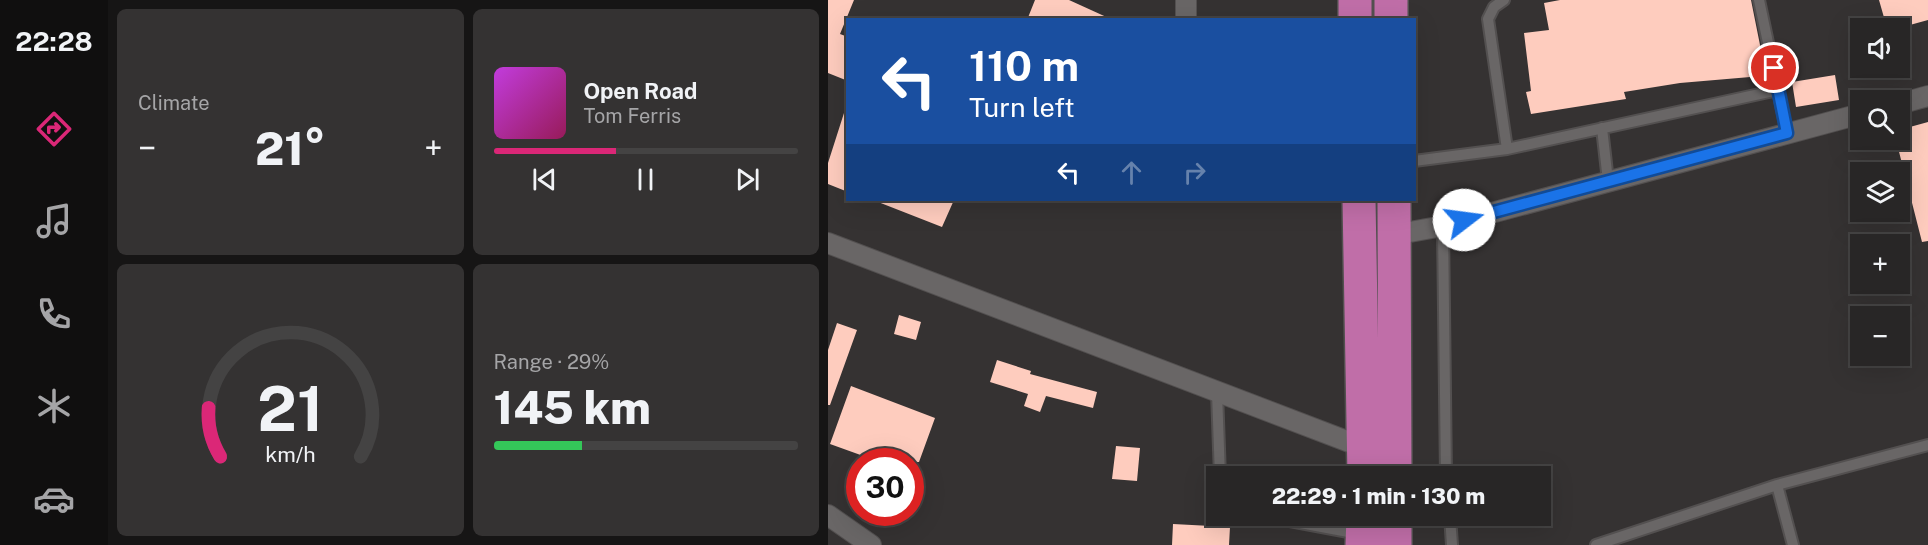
<!DOCTYPE html>
<meta charset="utf-8">
<style>
:root{--surface:#282626;--page:#343232;--text:#f1f3f6;--muted:#a5a5a7;--line:#444343;--accent:#db2777}
body{margin:0;font-family:"Public Sans",sans-serif;background:var(--page);color:var(--text);height:100vh;display:flex;flex-direction:column;font-size:22px;white-space:nowrap}
*{box-sizing:border-box;margin:0}
p{font-size:20px;color:var(--muted)}
.icon{flex:none;width:33px;height:33px;fill:none;stroke:currentColor;stroke-width:2;stroke-linecap:round;stroke-linejoin:round}
.map{position:relative;flex:1;overflow:hidden}
.details{display:flex;flex-direction:column;gap:9px;padding:9px;background:#161515;width:720px}
.details>*{flex:none}
.guide{position:absolute;left:18px;top:18px;width:570px;height:183px;border-radius:0px;box-shadow:0 6px 24px #0002,0 0 0 2px var(--line);background:#1a4fa0;color:#fff;overflow:hidden}
.buttons{position:absolute;left:1022px;top:18px;display:grid;gap:12px}
.buttons a{display:grid;place-items:center;width:60px;height:60px;border-radius:0px;background:var(--surface);box-shadow:0 6px 24px #0002,0 0 0 2px var(--line);font-size:30px}
.speed{position:absolute;left:18px;top:448px;display:flex;gap:12px;font-size:30px;font-weight:700;text-align:center}
.speed>*{display:grid;place-content:center;width:78px;height:78px;border-radius:50%;background:var(--surface);box-shadow:0 6px 24px #0002,0 0 0 2px var(--line);line-height:1}
.speed .limit{border:9px solid #d22;background:#fff;color:#111}
.pin{position:absolute;display:grid;place-items:center;width:51px;height:51px;color:#fff;margin:-26px;border:3px solid #fff;border-radius:50%;box-shadow:0 2px 6px #0007}
.me{position:absolute;width:66px;margin:-33px;rotate:75deg;stroke-linejoin:round;filter:drop-shadow(0 0 4px #0008)}
.turn{display:flex;align-items:center;gap:21px;height:126px;padding:0 24px;font-size:27px}
.turn .icon{width:78px;height:78px;stroke-width:2.5}
.turn b{display:block;font-size:42px;line-height:51px}
.lanes{display:flex;align-items:center;height:57px;padding:0 24px;background:#0003;justify-content:center;gap:30px;direction:ltr}
.lanes .off{opacity:.35}
.big{font-size:45px;font-weight:800;line-height:1.1}
.details .card{flex:1;display:flex;flex-direction:column;justify-content:center;gap:9px;min-width:0;padding:0 21px;border-radius:9px;background:var(--page)}
.details .dial{align-items:center;gap:0}
.dial svg{height:156px;overflow:visible;fill:none;stroke:var(--line);stroke-width:7;stroke-linecap:round;text-anchor:middle}
.dial text{fill:var(--text);stroke:none}
.song{display:flex;align-items:center;gap:18px}
.cover{width:72px;height:72px;border-radius:9px;background:linear-gradient(135deg,hsl(290 70% 55%),hsl(330 70% 35%))}
.played{height:6px;border-radius:3px;background:linear-gradient(90deg,var(--accent) 40%,var(--line) 40%)}
.keys{display:flex;justify-content:space-around;direction:ltr}
.heat{display:flex;justify-content:space-between;align-items:center;font-size:33px;direction:ltr}
.charge{height:9px;border-radius:4px;background:linear-gradient(90deg,#34c759 29%,var(--line) 0)}
.details .tiles{flex:1;display:grid;gap:9px;grid-template-columns:repeat(2,1fr)}
.trip{position:absolute;left:378px;top:466px;width:345px;height:60px;border-radius:0px;background:var(--surface);box-shadow:0 6px 24px #0002,0 0 0 2px var(--line);font-weight:800;line-height:60px;text-align:center}
main{display:flex;flex:1;min-height:0}
.dock{display:flex;flex-direction:column;width:108px;justify-content:space-around;align-items:center;background:#100f0f;color:var(--muted)}
.dock .icon{width:42px;height:42px}
.dock .current{color:var(--accent)}
.dock b{font-size:27px;color:var(--text)}
.map>svg:first-child{display:block}
</style>
<main>
<nav class="dock">
<b>22:28</b>
<svg class="icon current" aria-label="directions" viewBox="0 0 24 24"><path d="M12 3l9 9-9 9-9-9zM9 14v-3h6M13 9l2 2-2 2"/></svg>
<svg class="icon" aria-label="music" viewBox="0 0 24 24"><path d="M9 18V5l10-2v13"/><circle cx="6" cy="18" r="3"/><circle cx="16" cy="16" r="3"/></svg>
<svg class="icon" aria-label="phone" viewBox="0 0 24 24"><path d="M5 4h4l2 5-3 2q2 4 5 5l2-3 5 2v4C11 20 4 13 5 4z"/></svg>
<svg class="icon" aria-label="climate" viewBox="0 0 24 24"><path d="M12 3v18M4 7l16 10M4 17L20 7"/></svg>
<svg class="icon" aria-label="car" viewBox="0 0 24 24"><path d="M5 17H2v-5l4-1 3-4h7l3 4 3 1v5h-3M9 17h6M6 11h13"/><circle cx="7" cy="17" r="2"/><circle cx="17" cy="17" r="2"/></svg>
</nav>
<section class="details">
<div class="tiles">
<div class="card"><p>Climate</p>
<div class="heat"><a>−</a><b class="big">21°</b><a>+</a></div>
</div>
<div class="card">
<div class="song"><i class="cover"></i><div><b>Open Road</b><p>Tom Ferris</p></div></div>
<div class="played"></div>
<div class="keys"><svg class="icon" aria-label="previous" viewBox="0 0 24 24"><path d="M18 5L8 12l10 7zM5 5v14"/></svg><svg class="icon" aria-label="pause" viewBox="0 0 24 24"><path d="M8 5v14M16 5v14"/></svg><svg class="icon" aria-label="next" viewBox="0 0 24 24"><path d="M6 5l10 7-10 7zM19 5v14"/></svg></div>
</div>
<div class="card dial"><svg viewBox="0 0 100 80">
<path d="M14 69A42 42 0 1 1 86 69"/>
<path d="M14 69A42 42 0 0 1 8 44" stroke="#db2777"/>
<text x="50" y="56" font-size="32" font-weight="700">21</text>
<text x="50" y="72" font-size="11">km/h</text>
</svg></div>
<div class="card"><p>Range · 29%</p><b class="big">145 km</b><div class="charge"></div></div>
</div>
</section>
<div class="map">
<svg width="1100" height="545" viewBox="0 0 1100 545">
<rect width="100%" height="100%" fill="#353232"/>
<path fill="#feccbe" d="M0,0H26L12,34L20,37V81L0,73Z
M207,0H241L285,20H199Z
M732,0H923L932,45L934,76L852,83L796,92L798,99L703,114L698,92L703,91L696,33L721,30L716,3Z
M1051,0H1100V20L1071,28H1059Z
M1007,75L1011,100L968,107L964,82Z
M16,113L20,114V192L0,184V163Z
M1100,122V241L1094,242L1068,140H1071V130Z
M45,200H126L114,227Z
M71,315L93,322L88,340L66,334Z
M9,323L29,330L2,405H0V350Z
M169,360L203,371L202,374L269,392L265,408L218,396L212,412L196,406L200,394L162,382Z
M23,386L107,418L91,462H52L2,444Z
M288,446L312,448L309,481L284,479Z
M345,524L402,527L401,545H344Z"/>
<g fill="none" stroke-linecap="round" stroke-linejoin="round">
<g stroke="#535050" stroke-width="14">
<path id="lane" d="M676,0L666,7L660,19L679,149
M931,0L959,133
M774,128L780,181
M586,161L679,149L950,90
M615,226L618,477
M389,392L392,477
M949,485L965,545
M434,516L531,534
M622,516L624,545
M768,545L949,485L1100,445"/>
</g>
<g stroke="#535050" stroke-width="22">
<path id="street" d="M358,0V20
M1071,104L1100,96
M565,235L615,226L1032,114
M0,243L537,448
M0,515L43,545"/>
</g>
<g stroke="#535050" stroke-width="36">
<path id="highway" d="M527,0V20
M563,0V20
M531,200L536,477
M566,200L567,477
M567,516V545
M534,545L535,516"/>
</g>
<use href="#lane" stroke="#696666" stroke-width="10"/>
<use href="#street" stroke="#696666" stroke-width="20"/>
<use href="#highway" stroke="#c06ea8" stroke-width="33"/>
</g>
<g fill="none" stroke-linecap="round" stroke-linejoin="round">
<g stroke="#114b97" stroke-width="15">
<path id="route" d="M636,220L959,133L946,68"/>
</g>
<use href="#route" stroke="#1a73e8" stroke-width="10"/>
</g>
</svg>
<div class="buttons">
<a><svg class="icon" aria-label="sound" viewBox="0 0 24 24"><path d="M4 9h4l5-4v14l-5-4H4zM17 9q2 3 0 6"/></svg></a>
<a><svg class="icon" aria-label="search" viewBox="0 0 24 24"><circle cx="10" cy="10" r="6"/><path d="M15 15l6 6"/></svg></a>
<a><svg class="icon" aria-label="layers" viewBox="0 0 24 24"><path d="M12 4l9 5-9 5-9-5zM3 14l9 5 9-5"/></svg></a>
<a>+</a>
<a>−</a>
</div>
<div class="speed"><div class="limit">30</div></div>
<div class="pin" style="left:946px;top:68px;background:#d93025"><svg class="icon" aria-label="arrive" viewBox="0 0 24 24"><path d="M6 21V4h12l-3 4 3 4H6"/></svg></div>
<svg class="me" style="left:636px;top:220px" viewBox="-20 -20 40 40"><circle r="19" fill="#fff"/><path d="M0-13L10 11 0 6-10 11z" fill="#1a73e8"/></svg>
<div class="trip">22:29 · 1 min · 130 m</div>
<div class="guide">
<div class="turn"><svg class="icon" aria-label="left" viewBox="0 0 24 24"><path d="M17 20v-9H6M10 6l-5 5 5 5"/></svg><div><b>110 m</b>Turn left</div></div>
<div class="lanes"><svg class="icon" aria-label="left" viewBox="0 0 24 24"><path d="M17 20v-9H6M10 6l-5 5 5 5"/></svg><svg class="icon off" aria-label="ahead" viewBox="0 0 24 24"><path d="M12 20V5M6 11l6-6 6 6"/></svg><svg class="icon off" aria-label="right" viewBox="0 0 24 24"><path d="M7 20v-9h11M14 6l5 5-5 5"/></svg></div>
</div>
</div>
</main>
